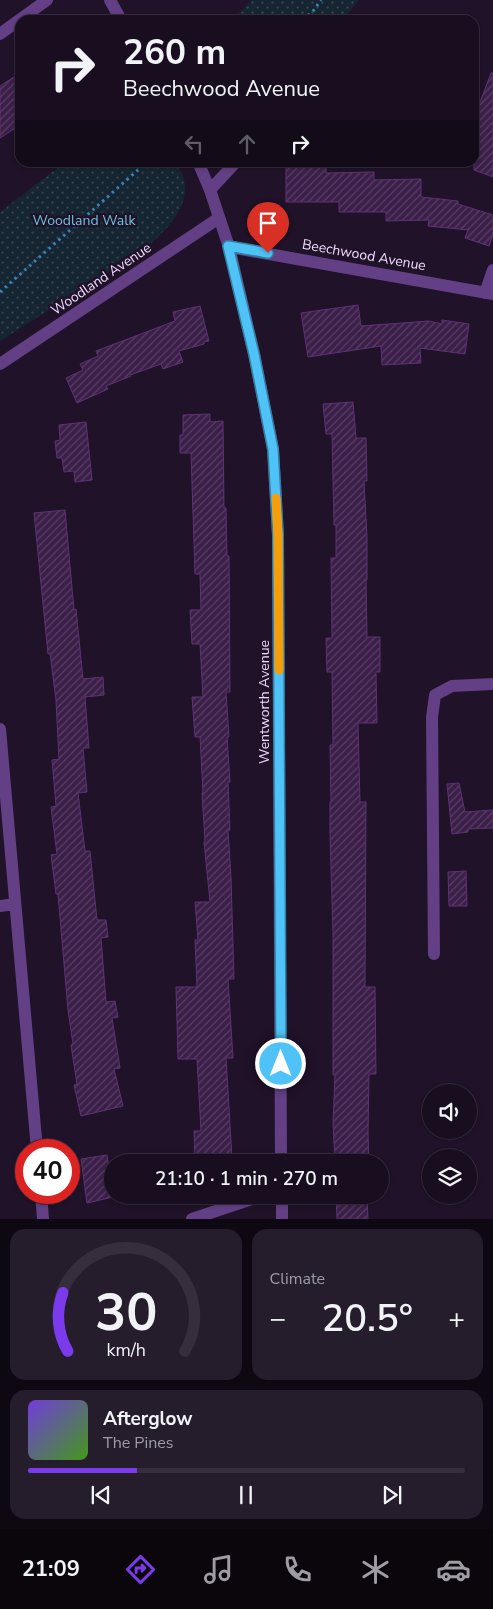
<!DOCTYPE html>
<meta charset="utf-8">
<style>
:root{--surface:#180e1f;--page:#251c2c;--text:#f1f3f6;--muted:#9f9ca4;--line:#362e3d;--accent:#7c3aed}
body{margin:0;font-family:"Nunito Sans",sans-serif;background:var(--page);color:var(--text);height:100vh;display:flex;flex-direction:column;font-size:19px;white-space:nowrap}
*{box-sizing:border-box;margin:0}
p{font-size:16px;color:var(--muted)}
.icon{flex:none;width:28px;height:28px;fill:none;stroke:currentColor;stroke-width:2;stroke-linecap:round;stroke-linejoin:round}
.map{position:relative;height:1219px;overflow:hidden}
.panel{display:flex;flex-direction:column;gap:10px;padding:10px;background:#0d0811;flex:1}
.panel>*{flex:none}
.guide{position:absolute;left:15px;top:15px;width:464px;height:152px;border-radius:15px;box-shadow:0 1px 4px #0004,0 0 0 1px var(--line);background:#180e1f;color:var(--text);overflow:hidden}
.tools{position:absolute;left:422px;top:1084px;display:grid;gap:10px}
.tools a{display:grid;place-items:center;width:55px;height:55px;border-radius:50%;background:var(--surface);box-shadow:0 1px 4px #0004,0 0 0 1px var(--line);font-size:25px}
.speed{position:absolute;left:15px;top:1139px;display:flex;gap:10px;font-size:25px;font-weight:700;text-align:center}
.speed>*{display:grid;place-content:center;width:65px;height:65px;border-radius:50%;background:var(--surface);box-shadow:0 1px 4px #0004,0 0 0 1px var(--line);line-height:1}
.speed .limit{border:8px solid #d22;background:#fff;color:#111}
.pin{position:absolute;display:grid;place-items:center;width:42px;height:42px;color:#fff;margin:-51px -21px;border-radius:50% 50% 50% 0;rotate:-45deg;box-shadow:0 0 5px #0007}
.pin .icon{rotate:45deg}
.me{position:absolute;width:55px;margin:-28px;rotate:0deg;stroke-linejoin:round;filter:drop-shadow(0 0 4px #0008)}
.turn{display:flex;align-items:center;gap:18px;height:105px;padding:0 25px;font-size:22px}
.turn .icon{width:65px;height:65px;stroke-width:2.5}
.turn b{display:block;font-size:35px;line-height:42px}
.lanes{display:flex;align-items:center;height:48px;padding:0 25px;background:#0003;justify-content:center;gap:25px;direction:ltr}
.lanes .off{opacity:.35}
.big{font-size:38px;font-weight:600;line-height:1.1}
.panel .widget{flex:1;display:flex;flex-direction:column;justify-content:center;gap:8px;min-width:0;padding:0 18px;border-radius:15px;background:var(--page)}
.panel .dial{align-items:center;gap:0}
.dial svg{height:130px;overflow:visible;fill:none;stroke:var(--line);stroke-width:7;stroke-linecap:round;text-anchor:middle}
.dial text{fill:var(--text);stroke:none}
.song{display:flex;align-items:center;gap:15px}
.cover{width:60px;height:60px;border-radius:8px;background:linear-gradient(135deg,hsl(260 70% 55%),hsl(100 70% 35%))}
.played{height:5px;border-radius:2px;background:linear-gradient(90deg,var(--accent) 25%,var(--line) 25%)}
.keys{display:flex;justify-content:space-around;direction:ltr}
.heat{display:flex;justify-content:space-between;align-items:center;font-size:28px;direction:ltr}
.panel .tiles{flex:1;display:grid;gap:10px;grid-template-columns:1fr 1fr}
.widget:last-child{grid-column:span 2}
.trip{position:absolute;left:104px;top:1154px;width:285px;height:50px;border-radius:25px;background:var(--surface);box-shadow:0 1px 4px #0004,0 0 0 1px var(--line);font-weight:600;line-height:50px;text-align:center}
.tab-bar{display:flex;height:80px;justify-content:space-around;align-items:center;background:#0a060c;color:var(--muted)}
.tab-bar .icon{width:35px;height:35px}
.tab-bar .on{color:var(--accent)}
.tab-bar b{font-size:22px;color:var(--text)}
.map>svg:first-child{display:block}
</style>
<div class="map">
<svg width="493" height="1219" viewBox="0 0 493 1219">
<defs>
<pattern id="park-dots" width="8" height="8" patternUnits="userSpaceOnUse" patternTransform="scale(1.25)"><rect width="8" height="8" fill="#152632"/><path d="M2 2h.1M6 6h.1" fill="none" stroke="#374551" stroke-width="1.8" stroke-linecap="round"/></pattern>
<pattern id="building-hatch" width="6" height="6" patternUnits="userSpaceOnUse" patternTransform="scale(1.25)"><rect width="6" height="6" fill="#3b1f49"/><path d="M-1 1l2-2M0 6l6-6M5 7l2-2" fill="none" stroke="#583f64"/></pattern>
</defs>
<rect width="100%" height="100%" fill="#201229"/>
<path fill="url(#park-dots)" d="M252,0H359L343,20H232Z
M64,163H175C178,167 181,172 183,176C193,208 163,233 142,251L0,341V212Z"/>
<path fill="url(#building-hatch)" stroke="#5e3274" d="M20,73V125L0,138V86Z
M491,73H493V177L474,170V118Z
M286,162H326V173L374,172V180L421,179V197L458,201V204L493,215V234L489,246L465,238L468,230L428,226L429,220L386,221V212H339V202H286Z
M358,305L361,326L429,321L442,324V320L469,324L465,354L420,348L421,363L382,365L381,346L308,357L301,313Z
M200,306L209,341L204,342V344L179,351L183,362L163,369L161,364L130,375L131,376L106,386L108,389L77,403L66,378L83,370L80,364L98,356L96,351L175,321L173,312Z
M353,402L356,438H366L367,481H364L367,537V580H366L367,637H380V672H376L377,723H358L360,802H366L365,987H375L376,1074H369L368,1134L369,1162H335L333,1123L335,1075H333V935L330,834V802H331L330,745H333L332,672H327L326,638H332L331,558H336V525H334L332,434H326L323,404Z
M210,414V422L223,421L224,508H226L227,556H229L230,692H226L229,737H227L230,782H228L230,830H228L231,877L234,979H228L233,1058H226L232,1159L195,1161L194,1131H201L197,1059H178L176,987H197L195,940H198L195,902H210L204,842H205L202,793H203L200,737H195L192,697H203L200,644H192L190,610H201L200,574H195L191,453H180V435H183V415Z
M86,422L92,480L75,482L74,471L64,472L62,458H57L55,441L60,440L59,425Z
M65,510L74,610L76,609L83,679L103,677L104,695L85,697L89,748H83L87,792L78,793L85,851H90L97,920H106L108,937L101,938L106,1002L115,1001L118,1017L112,1018L120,1068L114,1069L123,1106L81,1116L74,1085L77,1084L71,1045L73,1044L68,1010L58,894H56L51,855L57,854L51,807L56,806L52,760L59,759L56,700L50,653L48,654L34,513Z
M459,783L465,812L493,810V828L468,829V832L452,834L447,784Z
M466,871L467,906H449L448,872Z
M107,1155L113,1197L87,1203L81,1159Z
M336,1195H367L368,1219H337Z"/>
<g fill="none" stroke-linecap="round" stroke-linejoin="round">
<path stroke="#3782b6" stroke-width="3" stroke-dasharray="2.5 4" stroke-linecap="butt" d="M303,20L314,10L321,0
M0,292L147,162"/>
<path stroke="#633f85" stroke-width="12" d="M110,0L121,20
M0,34L47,0
M198,162L210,190L229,247L254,354L273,449L278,535L281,1162
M210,190L236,162
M229,247L493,294
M485,293L493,270
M0,364L219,218
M0,729L37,1150
M0,906L15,904
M434,954L432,717L435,695L452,686L493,684
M41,1192L43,1219
M282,1195V1219
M192,1219L264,1195"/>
</g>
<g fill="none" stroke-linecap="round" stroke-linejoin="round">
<g stroke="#337fa1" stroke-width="12">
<path id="route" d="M268,253L228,246L254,354L273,449L278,535L281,1064"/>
</g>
<use href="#route" stroke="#4fc3f7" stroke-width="9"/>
<path stroke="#f59e0b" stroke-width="9" d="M276,498L278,535L279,670"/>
</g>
<g text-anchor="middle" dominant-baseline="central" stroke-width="5" stroke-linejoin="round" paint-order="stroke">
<g font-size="14" fill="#6ac2db" stroke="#201229">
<text x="84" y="220">Woodland Walk</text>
</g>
<g font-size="14" fill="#efdbfd" stroke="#201229">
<text transform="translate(364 255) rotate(10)">Beechwood Avenue</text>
<text transform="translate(101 279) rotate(-34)">Woodland Avenue</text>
<text transform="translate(264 702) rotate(-90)">Wentworth Avenue</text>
</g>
</g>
</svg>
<div class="tools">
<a><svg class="icon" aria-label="sound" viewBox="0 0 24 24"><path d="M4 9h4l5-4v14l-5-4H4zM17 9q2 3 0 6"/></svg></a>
<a><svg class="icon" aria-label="layers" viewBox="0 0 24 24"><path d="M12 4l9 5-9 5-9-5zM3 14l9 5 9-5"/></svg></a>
</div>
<div class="speed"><div class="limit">40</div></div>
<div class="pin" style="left:268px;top:253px;background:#d93025"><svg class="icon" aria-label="arrive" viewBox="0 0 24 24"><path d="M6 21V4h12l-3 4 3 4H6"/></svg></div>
<svg class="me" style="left:281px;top:1064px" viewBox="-20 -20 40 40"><circle r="17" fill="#4fc3f7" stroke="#fff" stroke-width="3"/><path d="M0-11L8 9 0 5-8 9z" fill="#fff"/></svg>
<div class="trip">21:10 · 1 min · 270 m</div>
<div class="guide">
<div class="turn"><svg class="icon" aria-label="right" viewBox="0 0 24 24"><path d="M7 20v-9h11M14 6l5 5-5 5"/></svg><div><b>260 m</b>Beechwood Avenue</div></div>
<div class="lanes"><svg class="icon off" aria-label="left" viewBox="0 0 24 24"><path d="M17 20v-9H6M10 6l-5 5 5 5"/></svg><svg class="icon off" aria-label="ahead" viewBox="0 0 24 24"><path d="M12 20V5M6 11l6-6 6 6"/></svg><svg class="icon" aria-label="right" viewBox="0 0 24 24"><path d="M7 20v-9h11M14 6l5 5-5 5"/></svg></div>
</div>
</div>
<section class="panel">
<div class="tiles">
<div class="widget dial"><svg viewBox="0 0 100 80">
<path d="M14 69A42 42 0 1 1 86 69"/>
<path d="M14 69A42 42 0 0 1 11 33" stroke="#7c3aed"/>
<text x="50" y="56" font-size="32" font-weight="700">30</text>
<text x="50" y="72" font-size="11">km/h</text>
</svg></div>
<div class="widget"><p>Climate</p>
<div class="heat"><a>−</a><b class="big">20.5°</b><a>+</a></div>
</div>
<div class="widget">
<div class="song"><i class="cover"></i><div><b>Afterglow</b><p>The Pines</p></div></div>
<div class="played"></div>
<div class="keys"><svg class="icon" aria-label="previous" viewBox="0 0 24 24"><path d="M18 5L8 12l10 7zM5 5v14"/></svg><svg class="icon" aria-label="pause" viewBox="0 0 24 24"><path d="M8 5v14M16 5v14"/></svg><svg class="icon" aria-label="next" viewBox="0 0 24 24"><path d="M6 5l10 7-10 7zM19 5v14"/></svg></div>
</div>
</div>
</section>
<nav class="tab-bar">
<b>21:09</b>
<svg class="icon on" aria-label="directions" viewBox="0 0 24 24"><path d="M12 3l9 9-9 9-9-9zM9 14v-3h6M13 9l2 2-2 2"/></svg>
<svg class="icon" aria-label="music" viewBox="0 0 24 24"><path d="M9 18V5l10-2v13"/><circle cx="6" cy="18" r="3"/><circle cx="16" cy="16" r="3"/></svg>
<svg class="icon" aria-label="phone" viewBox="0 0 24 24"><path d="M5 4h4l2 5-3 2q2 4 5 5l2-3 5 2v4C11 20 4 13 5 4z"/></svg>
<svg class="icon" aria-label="climate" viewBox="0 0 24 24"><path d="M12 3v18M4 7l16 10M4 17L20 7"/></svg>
<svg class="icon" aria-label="car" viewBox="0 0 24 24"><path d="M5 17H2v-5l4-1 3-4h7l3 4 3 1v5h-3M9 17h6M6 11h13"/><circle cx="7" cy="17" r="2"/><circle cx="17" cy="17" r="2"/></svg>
</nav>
